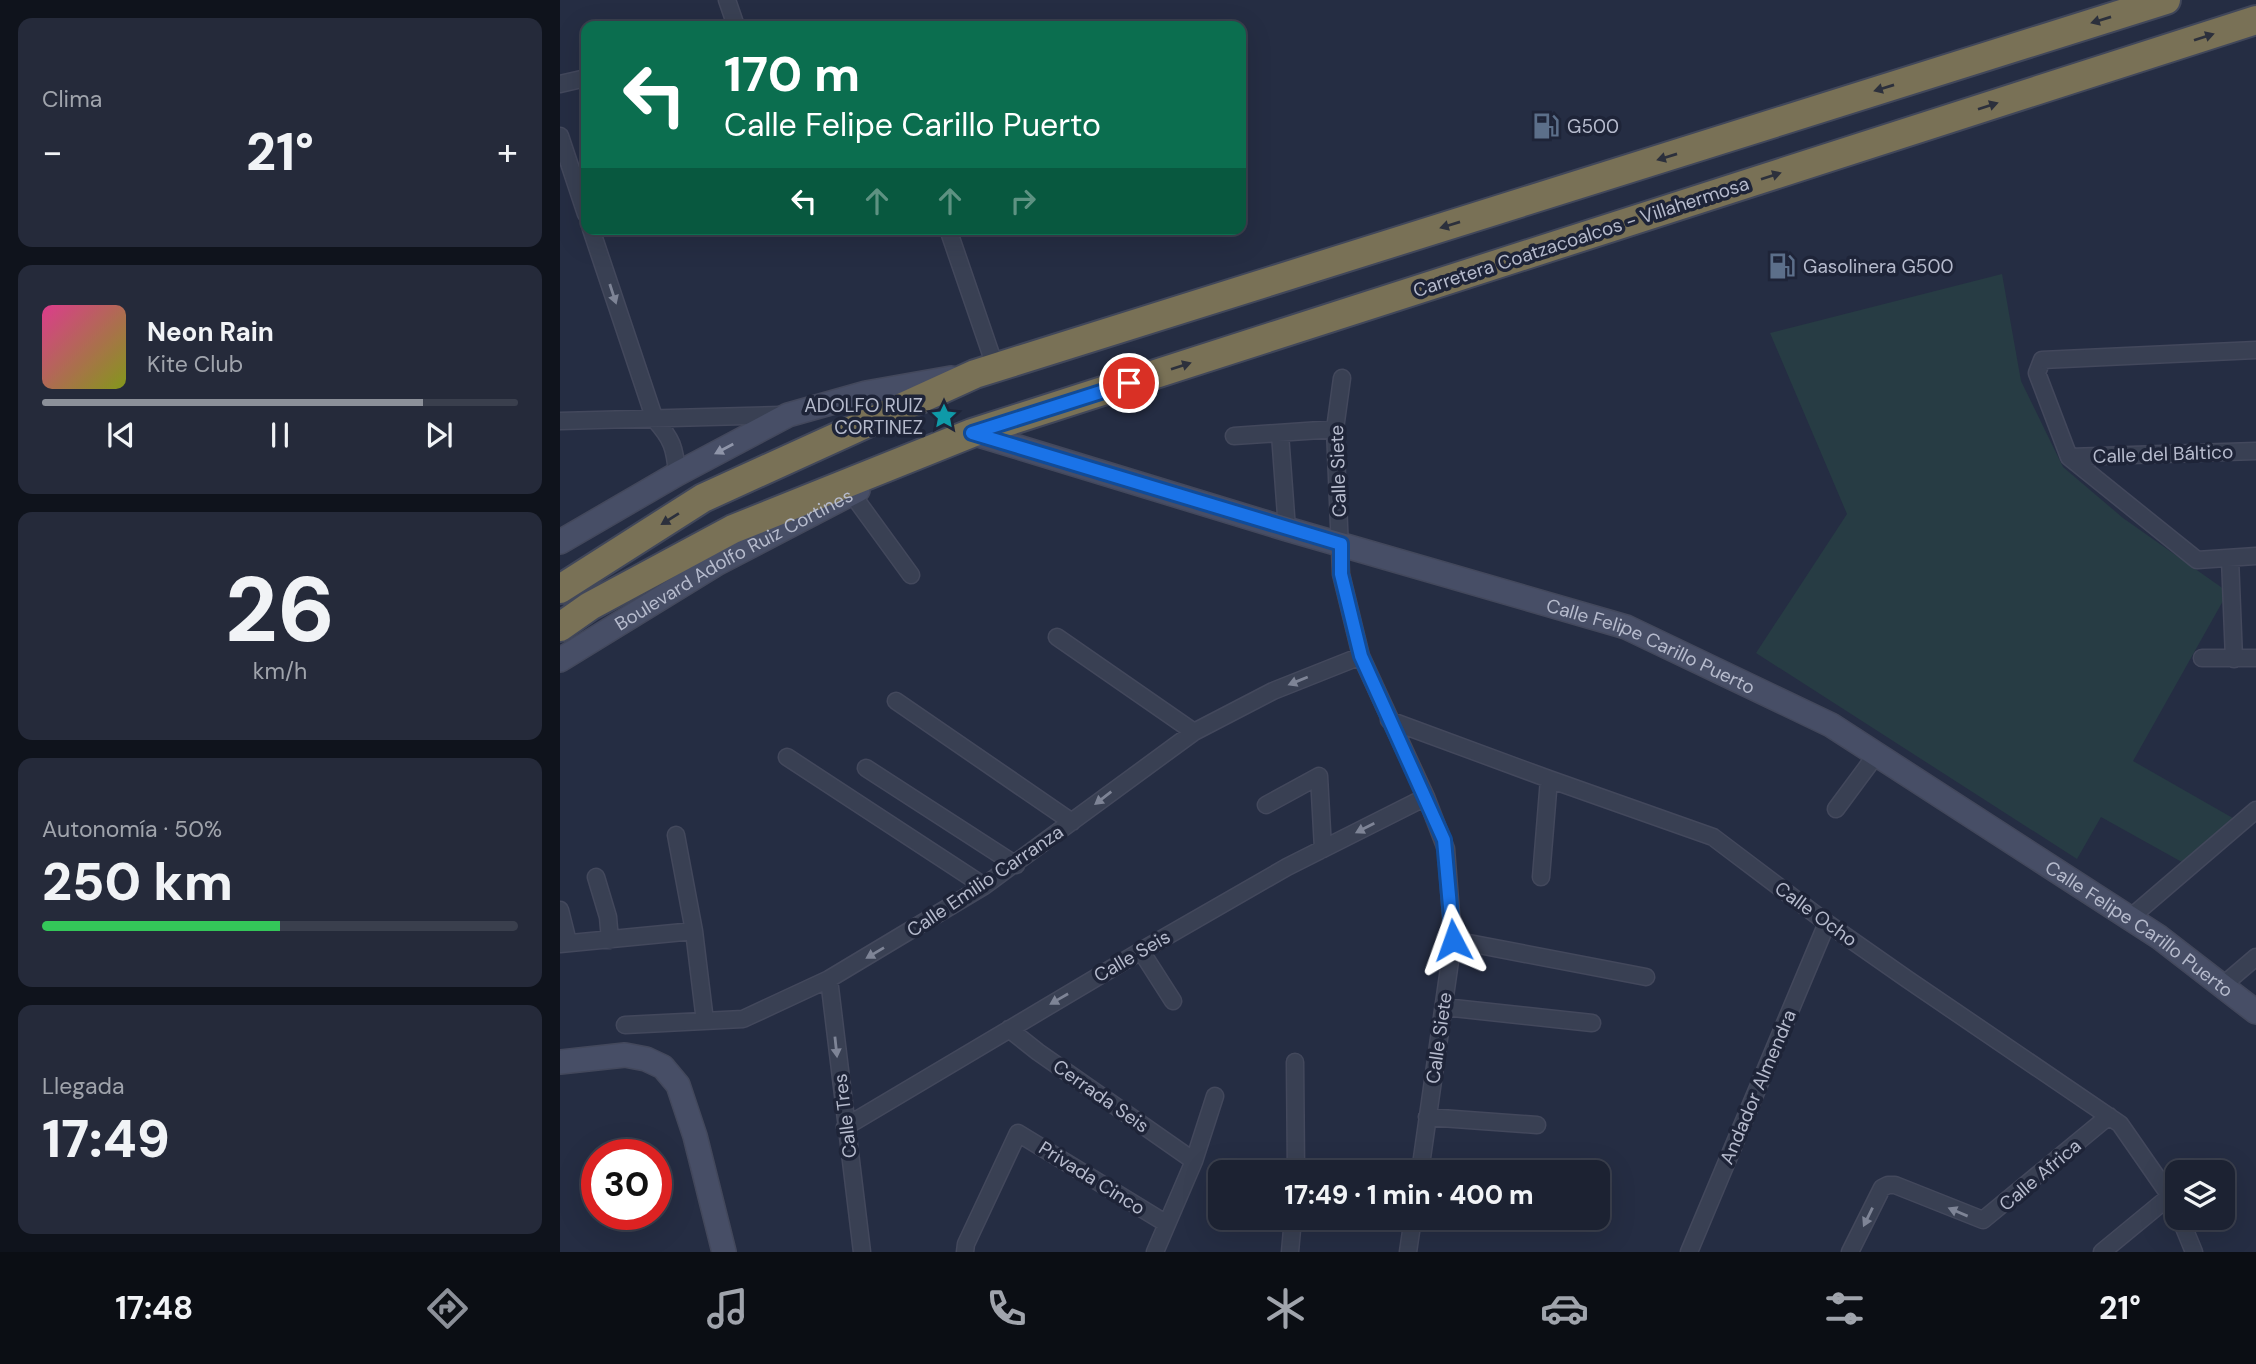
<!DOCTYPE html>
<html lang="es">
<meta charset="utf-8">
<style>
:root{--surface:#1c2232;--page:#252a3a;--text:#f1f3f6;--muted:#a0a4ac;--line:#3a3f4d;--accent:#8c9099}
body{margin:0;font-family:"DM Sans",sans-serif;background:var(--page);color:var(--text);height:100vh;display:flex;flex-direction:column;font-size:26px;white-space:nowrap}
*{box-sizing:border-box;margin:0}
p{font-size:23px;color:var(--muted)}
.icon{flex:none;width:38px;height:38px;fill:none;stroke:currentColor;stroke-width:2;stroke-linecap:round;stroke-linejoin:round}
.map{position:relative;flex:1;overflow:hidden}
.details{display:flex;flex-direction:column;gap:18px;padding:18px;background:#0f131c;width:560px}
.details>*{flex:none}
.banner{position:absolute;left:21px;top:21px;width:665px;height:214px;border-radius:14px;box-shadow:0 7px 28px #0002,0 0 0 2px var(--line);background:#0b6e4f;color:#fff;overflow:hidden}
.fabs{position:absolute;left:1605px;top:1160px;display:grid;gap:14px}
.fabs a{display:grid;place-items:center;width:70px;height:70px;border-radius:14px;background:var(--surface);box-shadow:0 7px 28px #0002,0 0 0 2px var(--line);font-size:35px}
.speed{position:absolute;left:21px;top:1139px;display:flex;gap:14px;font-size:35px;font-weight:700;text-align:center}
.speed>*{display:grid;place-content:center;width:91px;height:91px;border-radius:50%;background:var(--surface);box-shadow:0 7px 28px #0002,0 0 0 2px var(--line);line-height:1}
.speed .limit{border:10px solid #d22;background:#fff;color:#111}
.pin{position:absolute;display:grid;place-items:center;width:60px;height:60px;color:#fff;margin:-30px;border:4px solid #fff;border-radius:50%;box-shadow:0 2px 7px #0007}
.me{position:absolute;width:77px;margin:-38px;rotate:356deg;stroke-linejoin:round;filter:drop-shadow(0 0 5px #0008)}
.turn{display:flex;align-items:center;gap:24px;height:147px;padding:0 28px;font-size:32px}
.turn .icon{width:91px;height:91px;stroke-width:2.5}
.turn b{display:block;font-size:49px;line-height:60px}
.lanes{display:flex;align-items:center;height:66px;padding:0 28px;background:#0003;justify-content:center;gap:35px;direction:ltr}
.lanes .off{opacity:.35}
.big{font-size:52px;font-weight:800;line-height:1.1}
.details .card{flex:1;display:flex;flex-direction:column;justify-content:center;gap:10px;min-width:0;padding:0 24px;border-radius:14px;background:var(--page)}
.details .dial{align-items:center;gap:0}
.dial b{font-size:91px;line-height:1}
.song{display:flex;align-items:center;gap:21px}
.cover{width:84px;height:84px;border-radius:10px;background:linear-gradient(135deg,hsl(330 70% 55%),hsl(70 70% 35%))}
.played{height:7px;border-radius:4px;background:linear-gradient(90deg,var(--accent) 80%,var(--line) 80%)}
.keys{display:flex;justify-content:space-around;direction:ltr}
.heat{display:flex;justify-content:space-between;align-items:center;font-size:38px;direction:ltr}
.charge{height:10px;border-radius:5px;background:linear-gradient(90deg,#34c759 50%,var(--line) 0)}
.trip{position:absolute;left:648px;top:1160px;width:402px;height:70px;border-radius:14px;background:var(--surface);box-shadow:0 7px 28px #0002,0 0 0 2px var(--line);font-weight:800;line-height:70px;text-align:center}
.dock{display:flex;height:112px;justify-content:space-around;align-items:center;background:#0b0e14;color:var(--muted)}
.dock .icon{width:49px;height:49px}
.dock .on{color:var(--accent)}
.dock b{font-size:32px;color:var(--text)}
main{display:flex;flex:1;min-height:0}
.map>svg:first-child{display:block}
</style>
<main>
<section class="details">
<div class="card"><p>Clima</p>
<div class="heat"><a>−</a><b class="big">21°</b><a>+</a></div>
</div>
<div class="card">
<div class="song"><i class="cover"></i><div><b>Neon Rain</b><p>Kite Club</p></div></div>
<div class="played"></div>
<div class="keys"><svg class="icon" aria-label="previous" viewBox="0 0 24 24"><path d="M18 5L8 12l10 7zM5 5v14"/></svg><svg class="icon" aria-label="pause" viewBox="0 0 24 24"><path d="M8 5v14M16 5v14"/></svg><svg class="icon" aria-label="next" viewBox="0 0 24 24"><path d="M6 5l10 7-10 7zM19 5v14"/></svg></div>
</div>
<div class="card dial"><b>26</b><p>km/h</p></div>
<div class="card"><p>Autonomía · 50%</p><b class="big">250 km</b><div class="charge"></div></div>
<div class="card"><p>Llegada</p><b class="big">17:49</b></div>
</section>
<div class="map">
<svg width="1696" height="1252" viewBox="0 0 1696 1252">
<rect width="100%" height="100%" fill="#252d43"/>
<path fill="#273c44" d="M1442,274L1461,381L1503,467L1563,518L1668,592L1573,761L1678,821L1629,866L1541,817L1517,859L1196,653L1287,514L1210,333Z"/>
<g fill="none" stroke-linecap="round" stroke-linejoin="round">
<g stroke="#43485c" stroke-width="19">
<path id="street" d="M167,0L176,26
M0,84L26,78
M0,136L26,214
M31,229L95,420C112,439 115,448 117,474
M388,229L435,366
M1696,350L1482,360L1477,373L1509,457L1637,560L1696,556
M782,378L775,429L781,574L801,656L866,797L886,849L893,940L860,1172
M0,421L221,415
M720,434L727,529
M674,436L775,429
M1509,457L1696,451
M292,494L351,575
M1670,558L1674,659
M497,637L634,732
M1642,658H1696
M336,701L512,822
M829,720L989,779L1153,837L1267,923L1347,979L1560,1124L1610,1196L1617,1211
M227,757L424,886
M306,768L456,865
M706,805L759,776L763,849
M1276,809L1316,755
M116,835L134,931L145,1021
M36,877L48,917L50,940
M981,877L989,779
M0,910L8,942
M1570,918L1696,810
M893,940L1086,977
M0,944L134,931
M581,951L613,1001
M269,979L302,1252
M1662,986L1696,957
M884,1007L1032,1023
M65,1025L183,1019L269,979L424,886L634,732L713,691L801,656
M449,1029L478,1052L634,1161
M735,1062L736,1172
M867,1117L977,1125
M285,1127L581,951L727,867L866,797
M1620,1218L1634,1252
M405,1252L406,1244L458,1133L607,1224
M595,1252L634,1161L655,1096
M730,1252L733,1218
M848,1252L853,1218
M1129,1252L1267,923
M1290,1252L1322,1188L1328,1185H1335L1423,1220L1549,1116
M1542,1252L1610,1196"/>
</g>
<g stroke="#43485c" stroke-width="26">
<g id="secondary">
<path id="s1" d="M412,433L727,529L1066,627L1271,725L1599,937L1696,1012"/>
<path d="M0,542L117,474L228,415L306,393L391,378"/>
<path id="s2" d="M0,660L158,563L298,490"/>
<path d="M0,1062L65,1055L86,1059L103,1067L118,1085L135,1136L164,1252"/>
</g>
</g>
<g stroke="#41475a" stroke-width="32">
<path id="highway" d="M0,589L143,498L415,374L1606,0
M0,627L30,606L173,529L412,433L1696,20"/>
</g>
<use href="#street" stroke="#394053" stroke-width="16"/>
<use href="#secondary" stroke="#474e66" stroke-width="23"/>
<use href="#highway" stroke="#797156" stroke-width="28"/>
</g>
<defs><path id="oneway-solid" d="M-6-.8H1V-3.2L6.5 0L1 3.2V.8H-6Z" transform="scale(1.75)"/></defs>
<g fill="#2c303c">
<use href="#oneway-solid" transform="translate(1541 20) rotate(163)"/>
<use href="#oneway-solid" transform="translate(1644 37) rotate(-18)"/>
<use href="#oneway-solid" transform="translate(1324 88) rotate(163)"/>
<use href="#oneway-solid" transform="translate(1428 106) rotate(-18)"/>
<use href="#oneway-solid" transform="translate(1107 157) rotate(163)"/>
<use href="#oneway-solid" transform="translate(1211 176) rotate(-18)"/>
<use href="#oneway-solid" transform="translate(890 225) rotate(163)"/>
<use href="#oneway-solid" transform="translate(621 366) rotate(-18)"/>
<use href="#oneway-solid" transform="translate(110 519) rotate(148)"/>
</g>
<g fill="#7e8496">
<use href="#oneway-solid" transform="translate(53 294) rotate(72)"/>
<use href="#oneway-solid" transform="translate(738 681) rotate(158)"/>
<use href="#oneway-solid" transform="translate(543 798) rotate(142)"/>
<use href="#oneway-solid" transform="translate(805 828) rotate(153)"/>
<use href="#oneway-solid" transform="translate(315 953) rotate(149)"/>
<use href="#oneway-solid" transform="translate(499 999) rotate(150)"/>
<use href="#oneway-solid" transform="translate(276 1047) rotate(84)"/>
<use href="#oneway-solid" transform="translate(1398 1212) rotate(-157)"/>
<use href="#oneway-solid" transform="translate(1308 1217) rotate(116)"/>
</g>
<use fill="#8f95a9" href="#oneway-solid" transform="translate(164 449) rotate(152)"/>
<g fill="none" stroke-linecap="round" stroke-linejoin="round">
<g stroke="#114b97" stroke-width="18">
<path id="route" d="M569,383L412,433L781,544V574L801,656L884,840L893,940"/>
</g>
<use href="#route" stroke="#1a73e8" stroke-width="12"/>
</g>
<defs>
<g id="fuel-bare" transform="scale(2.1)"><path d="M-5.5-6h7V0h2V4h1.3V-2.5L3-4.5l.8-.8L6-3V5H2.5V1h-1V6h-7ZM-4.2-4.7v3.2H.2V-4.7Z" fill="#5c6f8a" stroke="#1e2438" stroke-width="2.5" paint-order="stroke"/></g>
<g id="sight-bare" transform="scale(2.1)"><path d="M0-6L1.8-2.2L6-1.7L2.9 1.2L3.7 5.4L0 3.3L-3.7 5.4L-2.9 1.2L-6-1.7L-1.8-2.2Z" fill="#0f9aa8" stroke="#1e2438" stroke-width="2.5" paint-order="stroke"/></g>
</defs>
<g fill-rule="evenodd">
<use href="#fuel-bare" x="986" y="126"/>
<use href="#fuel-bare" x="1222" y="266"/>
<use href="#sight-bare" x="384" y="416"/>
</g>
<g text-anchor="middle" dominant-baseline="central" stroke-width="7" stroke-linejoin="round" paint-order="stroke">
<g font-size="19" fill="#b6bbcd" stroke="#1e2438" text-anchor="start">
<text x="1007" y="126">G500</text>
<text x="1243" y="266">Gasolinera G500</text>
<text x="363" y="405" text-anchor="end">ADOLFO RUIZ<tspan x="363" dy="22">CORTINEZ</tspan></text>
</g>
<g font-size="19" fill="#b6bbcd" stroke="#1e2438">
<text transform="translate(1021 237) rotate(-18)">Carretera Coatzacoalcos - Villahermosa</text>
<text transform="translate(1603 454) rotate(-2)">Calle del Báltico</text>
<text transform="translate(778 471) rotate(-92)">Calle Siete</text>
<text stroke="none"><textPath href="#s2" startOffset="201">Boulevard Adolfo Ruiz Cortines</textPath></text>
<text stroke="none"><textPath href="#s1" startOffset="712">Calle Felipe Carillo Puerto</textPath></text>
<text transform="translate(425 881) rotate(-34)">Calle Emilio Carranza</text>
<text transform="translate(1256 914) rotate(36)">Calle Ocho</text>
<text stroke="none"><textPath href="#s1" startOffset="1279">Calle Felipe Carillo Puerto</textPath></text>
<text transform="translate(572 956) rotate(-30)">Calle Seis</text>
<text transform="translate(879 1038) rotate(-82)">Calle Siete</text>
<text transform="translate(1198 1087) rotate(-67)">Andador Almendra</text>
<text transform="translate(541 1096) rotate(35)">Cerrada Seis</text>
<text transform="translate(285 1116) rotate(-97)">Calle Tres</text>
<text transform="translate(1480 1175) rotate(-40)">Calle Africa</text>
<text transform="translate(532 1178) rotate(32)">Privada Cinco</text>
</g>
</g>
</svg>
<div class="fabs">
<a><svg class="icon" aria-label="layers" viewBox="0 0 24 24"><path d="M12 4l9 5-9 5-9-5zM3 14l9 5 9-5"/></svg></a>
</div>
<div class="speed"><div class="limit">30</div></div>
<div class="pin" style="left:569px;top:383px;background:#d93025"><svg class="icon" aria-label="arrive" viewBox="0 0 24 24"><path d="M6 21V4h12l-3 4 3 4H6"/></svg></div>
<svg class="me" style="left:893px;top:940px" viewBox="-20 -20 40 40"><path d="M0-17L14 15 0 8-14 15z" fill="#1a73e8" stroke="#fff" stroke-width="4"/></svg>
<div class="trip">17:49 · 1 min · 400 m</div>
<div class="banner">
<div class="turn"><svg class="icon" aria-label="left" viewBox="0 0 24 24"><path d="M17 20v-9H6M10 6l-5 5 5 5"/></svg><div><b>170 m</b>Calle Felipe Carillo Puerto</div></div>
<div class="lanes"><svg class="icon" aria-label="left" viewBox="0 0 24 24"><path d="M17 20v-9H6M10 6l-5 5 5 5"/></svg><svg class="icon off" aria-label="ahead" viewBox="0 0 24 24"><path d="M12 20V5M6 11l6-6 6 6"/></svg><svg class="icon off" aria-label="ahead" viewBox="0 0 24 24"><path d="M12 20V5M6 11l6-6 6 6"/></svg><svg class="icon off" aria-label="right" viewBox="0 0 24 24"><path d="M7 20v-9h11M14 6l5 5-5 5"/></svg></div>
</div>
</div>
</main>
<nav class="dock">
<b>17:48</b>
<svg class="icon on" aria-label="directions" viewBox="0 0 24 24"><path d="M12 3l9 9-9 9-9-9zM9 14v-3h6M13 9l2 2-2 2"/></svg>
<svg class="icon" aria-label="music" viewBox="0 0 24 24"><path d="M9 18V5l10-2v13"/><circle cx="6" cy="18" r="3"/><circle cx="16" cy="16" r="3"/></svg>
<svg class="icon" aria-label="phone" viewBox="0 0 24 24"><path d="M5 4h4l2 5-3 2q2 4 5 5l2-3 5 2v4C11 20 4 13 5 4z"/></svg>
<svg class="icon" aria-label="climate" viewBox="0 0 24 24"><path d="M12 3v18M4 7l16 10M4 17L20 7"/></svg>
<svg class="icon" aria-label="car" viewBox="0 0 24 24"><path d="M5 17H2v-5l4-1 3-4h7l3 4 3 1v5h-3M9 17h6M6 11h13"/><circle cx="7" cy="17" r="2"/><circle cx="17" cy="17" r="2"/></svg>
<svg class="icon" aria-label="filters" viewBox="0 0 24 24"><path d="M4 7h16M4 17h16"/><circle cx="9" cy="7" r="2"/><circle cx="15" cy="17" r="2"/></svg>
<b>21°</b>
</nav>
